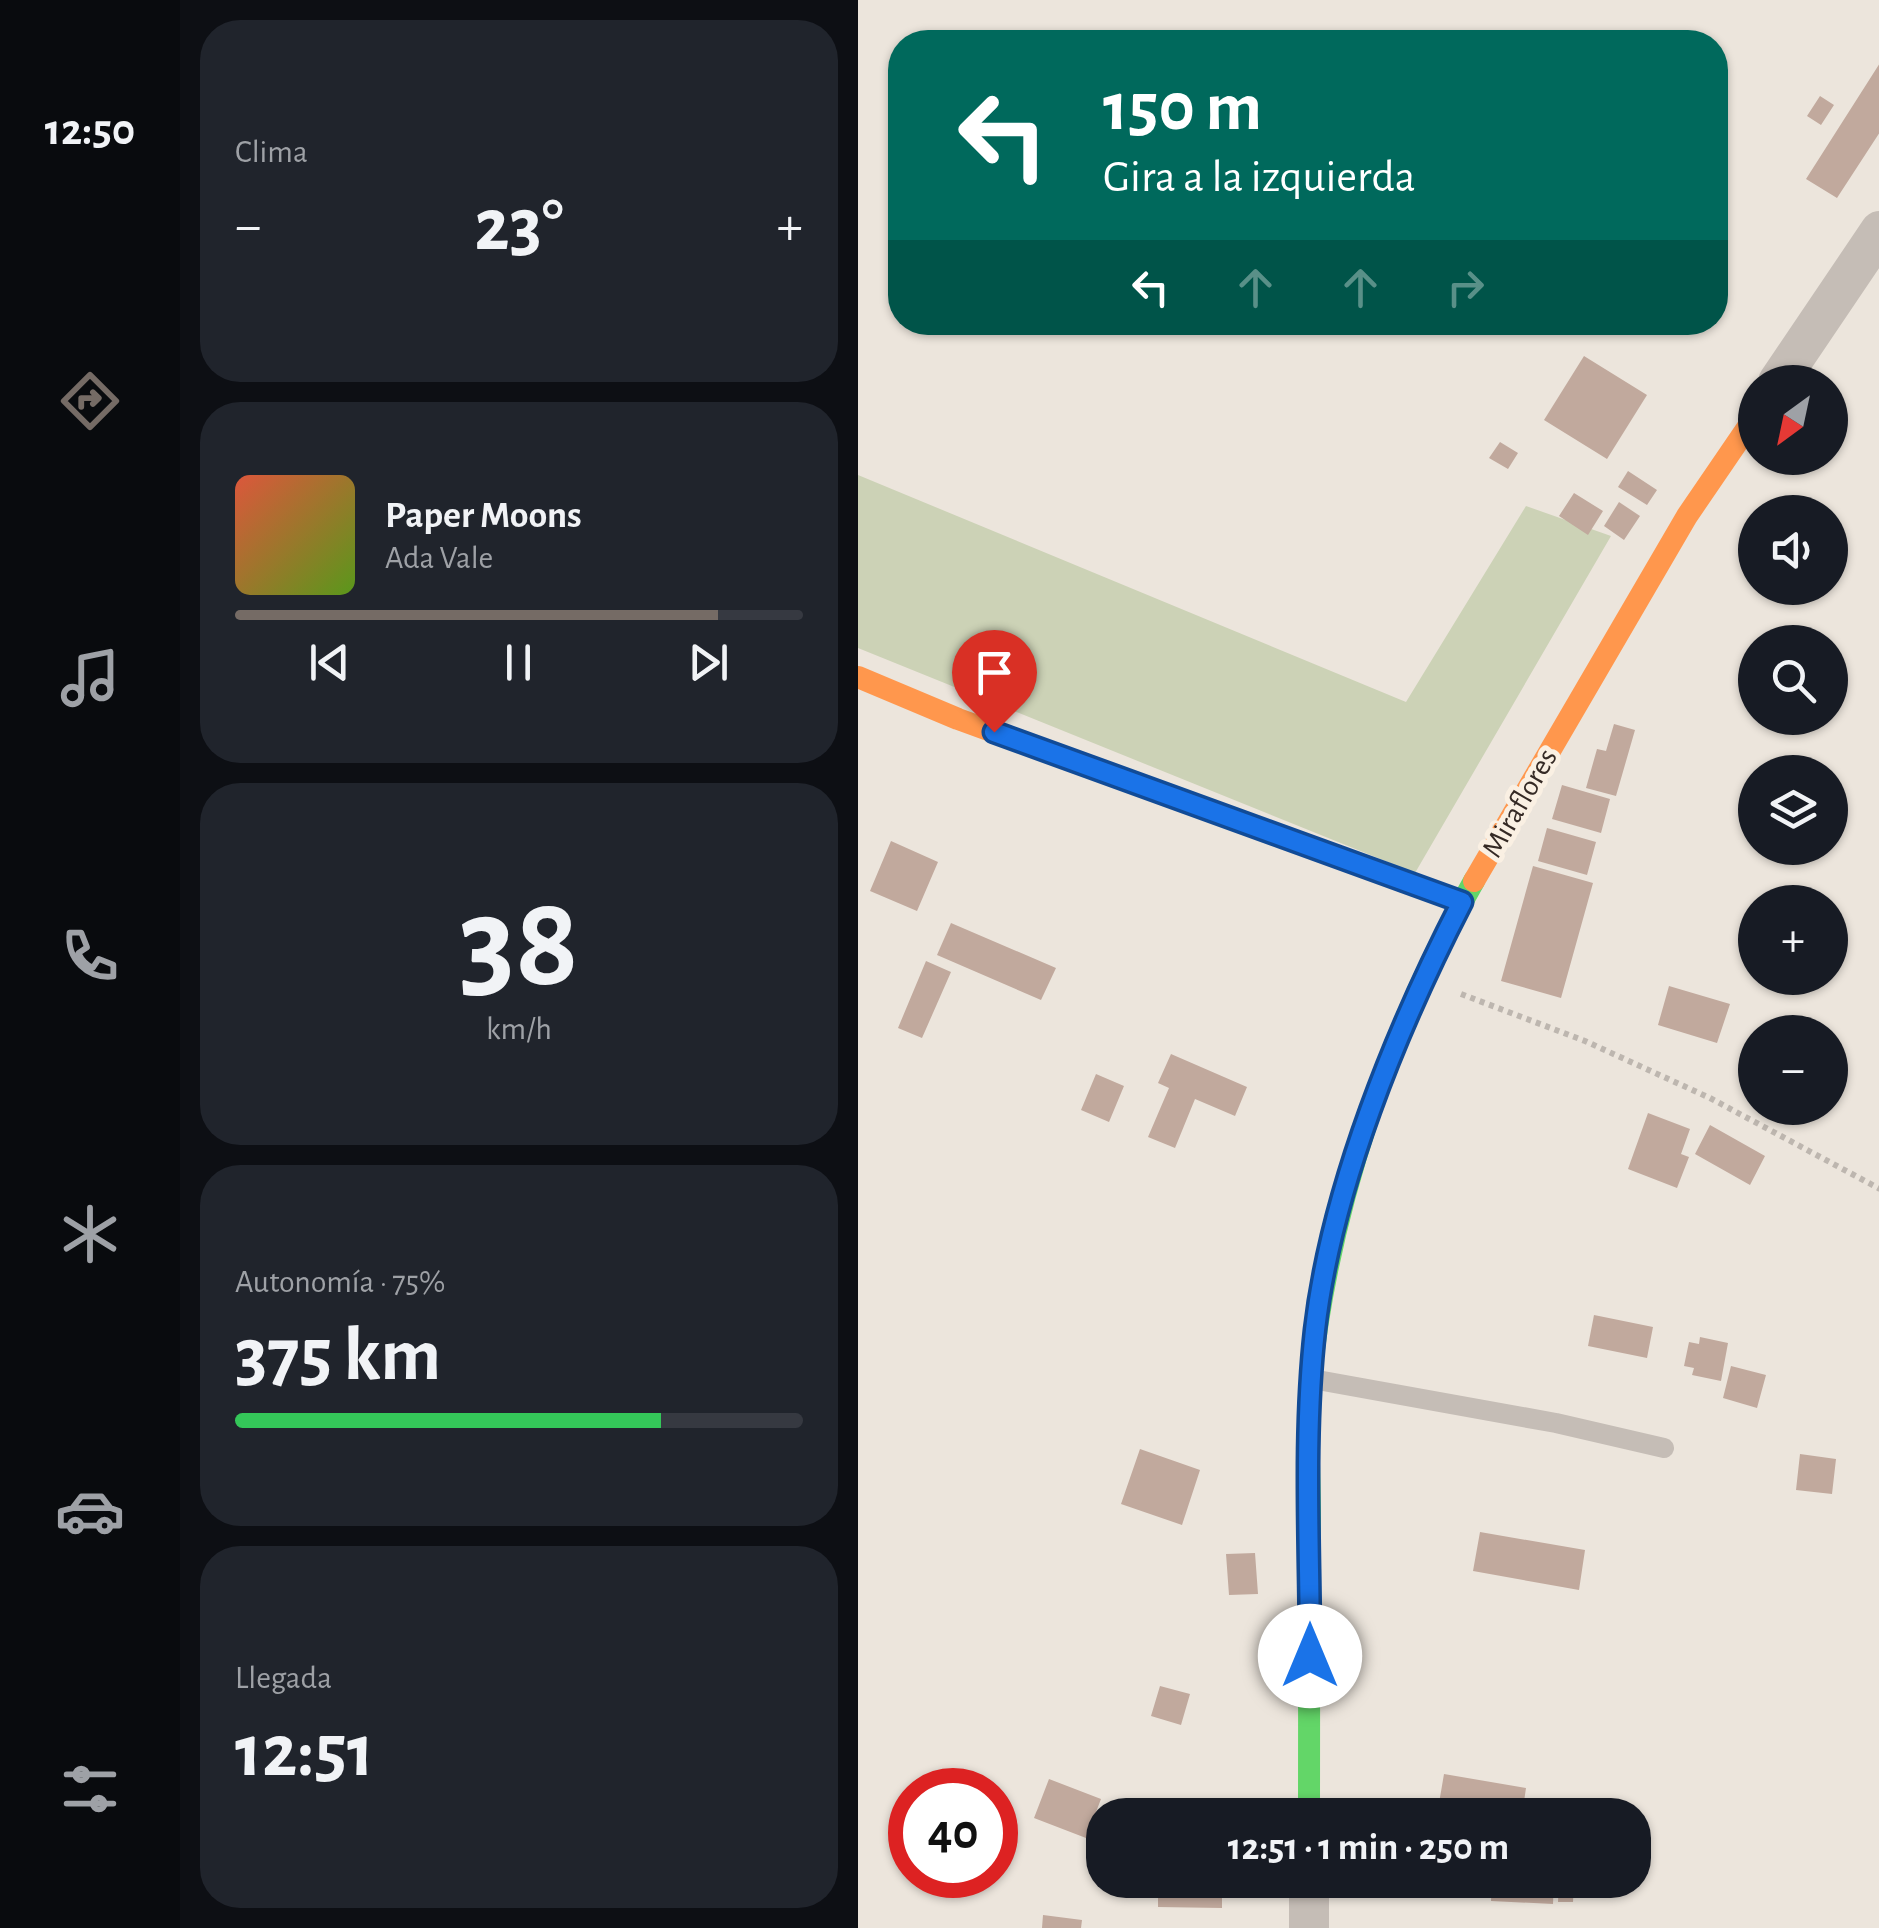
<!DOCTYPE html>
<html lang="es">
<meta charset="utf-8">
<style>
:root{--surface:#171b24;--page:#20242c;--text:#f1f3f6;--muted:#9ea1a6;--line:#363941;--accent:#756b65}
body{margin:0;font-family:"Alegreya Sans",sans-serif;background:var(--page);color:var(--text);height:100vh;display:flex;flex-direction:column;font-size:38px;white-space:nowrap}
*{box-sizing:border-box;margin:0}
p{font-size:32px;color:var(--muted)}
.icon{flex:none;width:55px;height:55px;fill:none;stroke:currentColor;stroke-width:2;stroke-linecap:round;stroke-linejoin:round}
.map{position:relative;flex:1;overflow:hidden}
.drawer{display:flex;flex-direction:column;gap:20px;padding:20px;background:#0d0f14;width:678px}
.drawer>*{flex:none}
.guide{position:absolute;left:30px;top:30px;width:840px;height:305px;border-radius:40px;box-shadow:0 2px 8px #0004;background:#00695c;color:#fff;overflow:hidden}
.needle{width:65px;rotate:213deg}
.tools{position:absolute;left:880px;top:365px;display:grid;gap:20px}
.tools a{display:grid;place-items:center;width:110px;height:110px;border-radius:50%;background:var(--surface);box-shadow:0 2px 8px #0004;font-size:50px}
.speed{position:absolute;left:30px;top:1768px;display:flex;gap:20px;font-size:50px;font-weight:700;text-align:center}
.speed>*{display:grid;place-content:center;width:130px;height:130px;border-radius:50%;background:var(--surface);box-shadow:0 2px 8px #0004;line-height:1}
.speed .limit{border:15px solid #d22;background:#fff;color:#111}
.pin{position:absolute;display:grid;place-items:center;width:85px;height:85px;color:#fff;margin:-102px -42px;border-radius:50% 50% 50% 0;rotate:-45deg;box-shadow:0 0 10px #0007}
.pin .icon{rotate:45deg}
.me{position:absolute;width:110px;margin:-55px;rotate:0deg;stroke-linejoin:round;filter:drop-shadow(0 0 8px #0008)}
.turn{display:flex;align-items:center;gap:35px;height:210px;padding:0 50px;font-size:45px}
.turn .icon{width:130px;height:130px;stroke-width:2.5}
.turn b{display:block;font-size:70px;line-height:85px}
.lanes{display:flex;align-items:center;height:95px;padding:0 50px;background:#0003;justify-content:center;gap:50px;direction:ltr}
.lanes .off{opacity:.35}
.big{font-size:75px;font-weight:600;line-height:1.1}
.drawer .tile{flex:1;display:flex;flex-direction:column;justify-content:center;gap:15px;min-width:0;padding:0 35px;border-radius:40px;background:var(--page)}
.drawer .dial{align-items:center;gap:0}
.dial b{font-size:130px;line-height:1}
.song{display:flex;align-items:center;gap:30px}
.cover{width:120px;height:120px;border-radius:15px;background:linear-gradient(135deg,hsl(10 70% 55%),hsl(90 70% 35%))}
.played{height:10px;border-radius:5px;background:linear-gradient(90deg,var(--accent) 85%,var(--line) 85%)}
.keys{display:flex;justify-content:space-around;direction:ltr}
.heat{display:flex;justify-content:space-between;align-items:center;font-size:55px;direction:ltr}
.charge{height:15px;border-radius:8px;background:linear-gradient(90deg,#34c759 75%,var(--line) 0)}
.trip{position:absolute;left:228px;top:1798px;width:565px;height:100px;border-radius:40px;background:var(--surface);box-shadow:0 2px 8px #0004;font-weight:600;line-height:100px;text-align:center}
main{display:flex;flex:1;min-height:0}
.tabs{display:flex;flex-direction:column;width:180px;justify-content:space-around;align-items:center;background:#090b0e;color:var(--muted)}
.tabs .icon{width:70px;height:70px}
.tabs .active{color:var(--accent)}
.tabs b{font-size:45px;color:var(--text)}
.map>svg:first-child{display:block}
</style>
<main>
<nav class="tabs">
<b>12:50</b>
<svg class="icon active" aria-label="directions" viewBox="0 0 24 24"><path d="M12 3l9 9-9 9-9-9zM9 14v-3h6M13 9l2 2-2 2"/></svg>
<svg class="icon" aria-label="music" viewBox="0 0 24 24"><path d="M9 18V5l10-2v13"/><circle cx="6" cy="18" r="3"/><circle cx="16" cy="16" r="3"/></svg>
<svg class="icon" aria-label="phone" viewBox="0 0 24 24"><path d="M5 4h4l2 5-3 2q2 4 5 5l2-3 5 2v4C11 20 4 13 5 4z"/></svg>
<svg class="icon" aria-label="climate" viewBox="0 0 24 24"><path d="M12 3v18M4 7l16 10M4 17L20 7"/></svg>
<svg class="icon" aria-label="car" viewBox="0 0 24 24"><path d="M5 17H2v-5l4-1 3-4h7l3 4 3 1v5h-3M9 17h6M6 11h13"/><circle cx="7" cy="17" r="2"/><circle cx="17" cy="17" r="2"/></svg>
<svg class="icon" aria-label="filters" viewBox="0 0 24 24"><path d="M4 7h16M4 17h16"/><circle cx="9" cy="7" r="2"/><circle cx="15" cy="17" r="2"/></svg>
</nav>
<section class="drawer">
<div class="tile"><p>Clima</p>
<div class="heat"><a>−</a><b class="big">23°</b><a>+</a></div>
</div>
<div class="tile">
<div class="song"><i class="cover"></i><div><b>Paper Moons</b><p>Ada Vale</p></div></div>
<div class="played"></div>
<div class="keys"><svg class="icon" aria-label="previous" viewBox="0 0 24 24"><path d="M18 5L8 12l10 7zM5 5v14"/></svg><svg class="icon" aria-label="pause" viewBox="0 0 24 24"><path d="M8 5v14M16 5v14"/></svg><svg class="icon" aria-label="next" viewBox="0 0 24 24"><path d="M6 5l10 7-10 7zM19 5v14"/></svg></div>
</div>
<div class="tile dial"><b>38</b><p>km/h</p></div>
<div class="tile"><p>Autonomía · 75%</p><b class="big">375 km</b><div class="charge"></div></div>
<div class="tile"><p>Llegada</p><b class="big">12:51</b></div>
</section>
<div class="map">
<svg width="1022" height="1928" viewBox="0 0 1022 1928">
<rect width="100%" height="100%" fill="#ece5dc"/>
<path fill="#ccd2b6" d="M0,475L548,702L668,506L753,536L557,873L0,648Z"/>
<path fill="#c1a99d" d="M1022,63V132L979,198L948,179Z
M962,96L976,105L963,125L949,116Z
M726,356L789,395L749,459L686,420Z
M642,442L660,453L650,469L631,458Z
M770,471L799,490L789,505L760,487Z
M716,493L745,511L730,535L701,516Z
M761,502L782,516L766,540L746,526Z
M756,724L777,730L758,796L728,788L739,749L748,751Z
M704,785L752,799L743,833L694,819Z
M689,828L738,842L729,875L680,861Z
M33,841L80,862L59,911L12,891Z
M675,866L735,883L703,998L643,981Z
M93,923L198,968L183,1000L79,955Z
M68,961L93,972L64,1038L40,1028Z
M811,986L872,1004L859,1043L800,1025Z
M313,1054L389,1087L377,1116L337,1099L317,1148L290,1137L311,1088L300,1083Z
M238,1074L266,1086L251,1122L223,1110Z
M790,1113L832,1129L823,1154L831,1157L819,1188L770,1169Z
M852,1125L907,1156L892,1185L837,1154Z
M736,1315L795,1327L789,1358L730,1346Z
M842,1337L870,1343L863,1381L834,1375L836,1368L826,1366L831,1342L841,1344Z
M873,1366L908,1375L899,1408L865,1398Z
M282,1449L342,1470L324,1525L263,1504Z
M942,1454L978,1459L974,1494L938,1490Z
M622,1532L727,1550L721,1590L615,1571Z
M397,1553L400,1594L371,1595L368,1554Z
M302,1686L332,1694L323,1725L293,1716Z
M586,1774L668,1788L664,1815H579Z
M191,1779L243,1799L228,1838L176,1818Z
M300,1880H364V1908L300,1907Z
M634,1880H696L695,1904L633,1901Z
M701,1880H725V1884H716L715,1902H700Z
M185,1915L224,1920L223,1928H184Z"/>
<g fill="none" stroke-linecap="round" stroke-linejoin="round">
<path stroke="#bdb6af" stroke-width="6" stroke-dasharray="5 5" stroke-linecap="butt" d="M603,994L727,1041L852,1098L1022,1189"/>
<path stroke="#c5bdb6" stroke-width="20" d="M454,1379L698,1423L806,1448"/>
<path stroke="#c5bdb6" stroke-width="40" d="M920,382L1022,231
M451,1880V1928"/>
<path stroke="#63d668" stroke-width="22" d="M451,1815C451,1716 451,1618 452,1519C452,1471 448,1422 453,1375C470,1210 533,1024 616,881"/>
<path stroke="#ff974d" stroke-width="22" d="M0,677L100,719L414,833
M616,881L829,516L898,415"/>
<path stroke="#b3261e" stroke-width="22" d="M414,833L604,902"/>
</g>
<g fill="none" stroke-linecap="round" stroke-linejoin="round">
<g stroke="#114b97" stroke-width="25">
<path id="route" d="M136,732L604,902C539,1028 473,1189 457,1330C445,1438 452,1549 452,1656"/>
</g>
<use href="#route" stroke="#1a73e8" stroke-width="18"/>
</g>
<g text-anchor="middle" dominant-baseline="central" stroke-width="10" stroke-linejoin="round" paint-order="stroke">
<g font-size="30" fill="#352a25" stroke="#faf0e3">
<text transform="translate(662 803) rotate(-60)">Miraflores</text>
</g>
</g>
</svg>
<div class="tools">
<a><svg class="needle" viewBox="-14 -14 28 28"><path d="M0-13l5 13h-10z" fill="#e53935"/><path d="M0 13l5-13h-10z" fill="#9ea1a6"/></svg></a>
<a><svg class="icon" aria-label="sound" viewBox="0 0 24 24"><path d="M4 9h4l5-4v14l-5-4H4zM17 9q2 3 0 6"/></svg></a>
<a><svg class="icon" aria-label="search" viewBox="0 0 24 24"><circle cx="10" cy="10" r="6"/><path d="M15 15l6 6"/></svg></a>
<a><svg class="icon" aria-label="layers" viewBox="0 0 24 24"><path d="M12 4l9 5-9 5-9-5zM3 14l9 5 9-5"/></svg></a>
<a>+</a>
<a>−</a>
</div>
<div class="speed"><div class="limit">40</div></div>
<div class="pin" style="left:136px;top:732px;background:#d93025"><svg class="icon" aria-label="arrive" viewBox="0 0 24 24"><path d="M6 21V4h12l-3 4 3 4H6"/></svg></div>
<svg class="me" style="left:452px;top:1656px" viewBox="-20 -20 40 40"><circle r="19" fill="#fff"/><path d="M0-13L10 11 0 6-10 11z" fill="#1a73e8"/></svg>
<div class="trip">12:51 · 1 min · 250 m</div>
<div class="guide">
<div class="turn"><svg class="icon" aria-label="left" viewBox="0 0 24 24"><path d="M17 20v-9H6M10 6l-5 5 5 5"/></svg><div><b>150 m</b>Gira a la izquierda</div></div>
<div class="lanes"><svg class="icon" aria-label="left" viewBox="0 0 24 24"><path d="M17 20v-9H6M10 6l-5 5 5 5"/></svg><svg class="icon off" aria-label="ahead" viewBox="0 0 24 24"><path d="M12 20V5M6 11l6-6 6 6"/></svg><svg class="icon off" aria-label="ahead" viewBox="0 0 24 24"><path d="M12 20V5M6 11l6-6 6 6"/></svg><svg class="icon off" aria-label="right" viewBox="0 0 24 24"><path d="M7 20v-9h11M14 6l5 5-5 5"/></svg></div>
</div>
</div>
</main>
